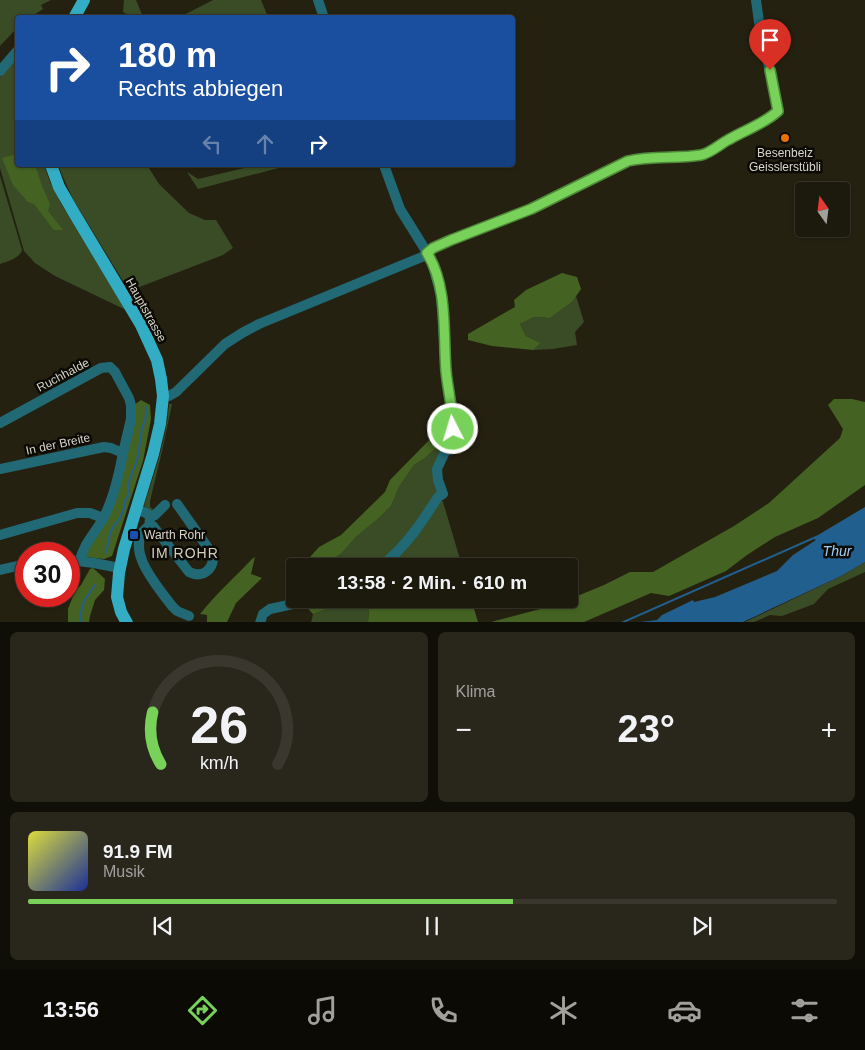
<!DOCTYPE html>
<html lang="de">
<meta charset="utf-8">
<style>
:root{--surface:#1c190d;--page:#29261b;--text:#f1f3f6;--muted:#a0a09d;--line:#3a382e;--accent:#78d158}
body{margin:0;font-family:Arial,sans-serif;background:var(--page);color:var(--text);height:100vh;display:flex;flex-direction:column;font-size:19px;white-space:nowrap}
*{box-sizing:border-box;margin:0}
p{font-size:16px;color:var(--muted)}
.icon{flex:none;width:28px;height:28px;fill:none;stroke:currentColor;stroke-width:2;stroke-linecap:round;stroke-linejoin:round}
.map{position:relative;height:622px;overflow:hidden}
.sheet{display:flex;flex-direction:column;gap:10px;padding:10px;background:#0f0e07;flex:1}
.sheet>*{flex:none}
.guide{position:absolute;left:15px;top:15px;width:500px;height:152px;border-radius:5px;box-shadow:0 1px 4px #0004,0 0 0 1px var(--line);background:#1a4fa0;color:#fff;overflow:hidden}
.needle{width:32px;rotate:346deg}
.controls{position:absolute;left:795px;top:182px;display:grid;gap:10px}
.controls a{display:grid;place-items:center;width:55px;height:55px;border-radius:5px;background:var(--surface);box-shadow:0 1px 4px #0004,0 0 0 1px var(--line);font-size:25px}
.speed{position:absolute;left:15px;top:542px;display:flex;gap:10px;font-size:25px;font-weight:700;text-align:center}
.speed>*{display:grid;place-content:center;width:65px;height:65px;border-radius:50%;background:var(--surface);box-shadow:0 1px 4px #0004,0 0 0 1px var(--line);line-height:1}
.speed .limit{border:8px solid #d22;background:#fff;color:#111}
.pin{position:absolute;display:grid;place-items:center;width:42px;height:42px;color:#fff;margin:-51px -21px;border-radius:50% 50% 50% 0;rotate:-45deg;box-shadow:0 0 5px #0007}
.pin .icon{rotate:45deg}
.me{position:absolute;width:55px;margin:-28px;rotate:355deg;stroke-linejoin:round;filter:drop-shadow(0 0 4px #0008)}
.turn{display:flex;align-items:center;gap:18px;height:105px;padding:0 20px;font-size:22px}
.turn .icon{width:65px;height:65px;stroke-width:2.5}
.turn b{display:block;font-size:35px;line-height:42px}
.lanes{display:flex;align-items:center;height:48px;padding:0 20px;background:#0003;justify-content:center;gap:25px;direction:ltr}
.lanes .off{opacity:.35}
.big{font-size:38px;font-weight:800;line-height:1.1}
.sheet .card{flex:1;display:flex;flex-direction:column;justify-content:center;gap:8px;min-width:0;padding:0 18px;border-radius:8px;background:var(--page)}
.sheet .dial{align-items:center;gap:0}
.dial svg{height:130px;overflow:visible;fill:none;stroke:var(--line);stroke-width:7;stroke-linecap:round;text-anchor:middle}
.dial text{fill:var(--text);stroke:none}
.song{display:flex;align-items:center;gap:15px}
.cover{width:60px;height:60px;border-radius:8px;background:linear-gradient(135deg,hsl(60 70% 55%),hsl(230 70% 35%))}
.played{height:5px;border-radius:2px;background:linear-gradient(90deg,var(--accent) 60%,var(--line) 60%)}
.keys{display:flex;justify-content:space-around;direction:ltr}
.heat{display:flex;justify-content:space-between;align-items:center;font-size:28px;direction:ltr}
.sheet .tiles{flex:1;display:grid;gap:10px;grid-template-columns:1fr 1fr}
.card:last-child{grid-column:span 2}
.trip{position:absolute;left:286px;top:558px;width:292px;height:50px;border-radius:5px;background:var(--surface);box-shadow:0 1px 4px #0004,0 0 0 1px var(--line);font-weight:800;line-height:50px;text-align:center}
.tab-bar{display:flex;height:80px;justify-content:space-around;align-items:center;background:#0b0a05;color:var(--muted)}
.tab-bar .icon{width:35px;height:35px}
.tab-bar .current{color:var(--accent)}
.tab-bar b{font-size:22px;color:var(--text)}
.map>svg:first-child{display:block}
</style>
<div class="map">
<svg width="865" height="623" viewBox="0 0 865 623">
<rect width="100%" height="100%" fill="#252111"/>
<path fill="#394c26" d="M0,0H51L41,5L43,9L31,17L18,18L17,28L0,46Z
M124,0H136L143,17H133L123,12Z
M213,0H261L268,17H180Z
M17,55L18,165H44L50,182L62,205L126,310L55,276L35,263L24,251L0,168V77Z
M58,165H147L159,184L189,213L205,220H216L233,248L223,255L129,291L73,199L63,177Z
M257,165H290L198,189L187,172L198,179Z
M0,176L22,250C19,259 8,261 0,264Z
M576,296L584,322L575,332L577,345L553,349L533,350L541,343L526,336L520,324L534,317L550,318L572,302Z
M169,404H172L163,447L150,501V507L155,511L154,514L144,506C154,473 167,439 169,404Z
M450,435L437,462L439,489L417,526L377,566L356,560C347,566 339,570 330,563L342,553L356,537L379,518L391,506L399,487L414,465L425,458Z
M438,501H442L443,502L462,566H383Z
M865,562V572L828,589L814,604L782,616L770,615L754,622L743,623L841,576Z
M341,599H370L368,622L311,623L313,614L329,608Z"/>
<path fill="#446322" d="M17,154L18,165H35L42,186L50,204L48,211L63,230H54L34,204L28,202L13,185L2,158Z
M562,273L577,277L581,289L572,302L550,318L534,317L520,324L526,336L541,343L533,350L492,346L468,340V334L515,307L514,300L526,290Z
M834,399H852L865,402V485L818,518L775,537L747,555L726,571L669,596L651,593L584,622H491L548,607L570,599L604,585L630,572H653L734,526L769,503L840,438L843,429L828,405Z
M141,400L150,405L151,419L143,461L112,556L104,559L86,557L85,552L105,519L134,405Z
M439,430L444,431L450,435L425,458L414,465L399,487L391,506L379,518L356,537L342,553L330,562L335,566H302L319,547L341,535L385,492L390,480Z
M255,557L251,574L262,578L236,603L227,622H207V615L200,614C216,594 235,577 252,559Z
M355,560L377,566H347Z
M93,568L105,579L104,590L95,600L90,616L89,622H68V609L75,591L81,585L90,569Z
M299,599H341L329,608L313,614Z
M370,599H471L478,622H368Z"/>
<path fill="#215f8e" d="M865,507V562L841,576L743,622H640L657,620L662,615L693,600L694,602L715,597L777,571L793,555L816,540L814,539L626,622H621L818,535Z"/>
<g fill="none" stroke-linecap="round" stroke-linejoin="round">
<path stroke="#215f8e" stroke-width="2" d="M106,553L110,533L114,525L119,520L124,508L125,501L129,494L128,484L137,461L139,449L142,428L145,420L147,407
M80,623L81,612L84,601L95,585"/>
<path stroke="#226976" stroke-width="10" d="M318,0L324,18
M0,71L18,50
M163,396H169L176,392L225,344L242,333L259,324L422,257L433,248L451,240L531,209L628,161L640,158L683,157L704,154L728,140L773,116L779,111L759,22L756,0
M0,423L101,368L110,367L115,372L129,398L131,405V419L123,453
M0,469L104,447L111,448L123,453C119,475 114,497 104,517C96,532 83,544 80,561
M136,510C141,511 149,512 150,518C150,520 149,522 150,525L153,526L189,572C203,579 214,569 213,555L177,504
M150,517L155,515L165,505
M150,525C120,546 158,587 172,606L177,611L189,616
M0,535L77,513H90L103,518
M69,560L94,563L120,568
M381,566C405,548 422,522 438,497L443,494L438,480L437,469L451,439L453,429V416L446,370L441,295L431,259L400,209L384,165
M0,570L26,564
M260,623L263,614L270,609L316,599"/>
<path stroke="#32adc3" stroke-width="12" d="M74,18L84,0
M51,165L59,187L74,213L141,325L157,360L161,379L163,396L160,424L153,454L124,549L119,573L117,597L121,612L127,623"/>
</g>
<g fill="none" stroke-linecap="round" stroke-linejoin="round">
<g stroke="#4e8839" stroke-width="12">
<path id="route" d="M453,429C453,410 448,391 446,371C443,333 448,286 427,253L433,248L451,240L531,209L628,161C652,155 677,159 701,155C711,153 720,144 728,140C745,130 764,124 778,111L770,70"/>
</g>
<use href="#route" stroke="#78d158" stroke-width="9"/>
</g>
<circle fill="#e8710a" stroke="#0c0a05" stroke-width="2" cx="785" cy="138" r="5"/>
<rect fill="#1a4fb4" stroke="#0c0a05" stroke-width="2" x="129" y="530" width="10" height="10" rx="2.5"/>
<g text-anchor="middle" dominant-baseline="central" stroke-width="5" stroke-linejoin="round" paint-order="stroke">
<g font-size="12" fill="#d8d5cb" stroke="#0c0a05">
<text x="785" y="153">Besenbeiz<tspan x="785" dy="14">Geisslerstübli</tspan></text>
<text x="144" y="535" text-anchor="start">Warth Rohr</text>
</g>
<g font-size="12" fill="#d8d5cb" stroke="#0c0a05">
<text transform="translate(146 310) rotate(61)">Hauptstrasse</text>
<text transform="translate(63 375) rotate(-28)">Ruchhalde</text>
<text transform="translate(58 444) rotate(-12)">In der Breite</text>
</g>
<g font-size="14" font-style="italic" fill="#9fcef9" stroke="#0c0a05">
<text x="837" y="551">Thur</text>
</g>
<g font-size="14" letter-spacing="1" fill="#d4cfbb" stroke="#0c0a05">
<text x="185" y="553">IM ROHR</text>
</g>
</g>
</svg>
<div class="controls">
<a><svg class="needle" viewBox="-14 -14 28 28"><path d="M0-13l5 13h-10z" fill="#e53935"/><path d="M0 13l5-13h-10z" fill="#a0a09d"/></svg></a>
</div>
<div class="speed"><div class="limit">30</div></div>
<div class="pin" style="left:770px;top:70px;background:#d93025"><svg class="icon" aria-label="arrive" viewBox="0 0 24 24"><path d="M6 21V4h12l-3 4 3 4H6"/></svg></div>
<svg class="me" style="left:453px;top:429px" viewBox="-20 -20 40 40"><circle r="17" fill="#78d158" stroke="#fff" stroke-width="3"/><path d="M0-11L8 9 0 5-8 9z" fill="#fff"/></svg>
<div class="trip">13:58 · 2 Min. · 610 m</div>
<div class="guide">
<div class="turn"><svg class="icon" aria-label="right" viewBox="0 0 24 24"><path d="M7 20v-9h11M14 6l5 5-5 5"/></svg><div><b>180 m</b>Rechts abbiegen</div></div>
<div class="lanes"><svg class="icon off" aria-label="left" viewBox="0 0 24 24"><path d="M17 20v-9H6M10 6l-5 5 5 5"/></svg><svg class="icon off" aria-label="ahead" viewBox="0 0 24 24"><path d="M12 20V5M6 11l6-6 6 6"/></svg><svg class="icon" aria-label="right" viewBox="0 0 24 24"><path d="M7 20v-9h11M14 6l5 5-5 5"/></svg></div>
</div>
</div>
<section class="sheet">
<div class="tiles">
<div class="card dial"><svg viewBox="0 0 100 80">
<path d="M14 69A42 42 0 1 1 86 69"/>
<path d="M14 69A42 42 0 0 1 9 37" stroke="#78d158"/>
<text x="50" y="56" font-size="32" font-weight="700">26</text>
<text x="50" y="72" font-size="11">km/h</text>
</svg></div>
<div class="card"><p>Klima</p>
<div class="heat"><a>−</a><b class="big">23°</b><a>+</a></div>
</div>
<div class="card">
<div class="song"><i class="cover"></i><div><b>91.9 FM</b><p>Musik</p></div></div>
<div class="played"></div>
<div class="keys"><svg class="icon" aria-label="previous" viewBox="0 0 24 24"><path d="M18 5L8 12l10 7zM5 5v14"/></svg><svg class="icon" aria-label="pause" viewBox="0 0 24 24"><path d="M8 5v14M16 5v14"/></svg><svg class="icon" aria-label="next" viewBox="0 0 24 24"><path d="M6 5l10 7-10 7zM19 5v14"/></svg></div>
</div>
</div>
</section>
<nav class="tab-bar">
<b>13:56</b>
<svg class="icon current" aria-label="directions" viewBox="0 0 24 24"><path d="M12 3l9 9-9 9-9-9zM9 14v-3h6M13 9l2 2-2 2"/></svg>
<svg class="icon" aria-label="music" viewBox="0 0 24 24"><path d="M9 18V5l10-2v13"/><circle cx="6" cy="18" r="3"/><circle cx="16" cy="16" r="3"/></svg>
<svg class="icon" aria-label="phone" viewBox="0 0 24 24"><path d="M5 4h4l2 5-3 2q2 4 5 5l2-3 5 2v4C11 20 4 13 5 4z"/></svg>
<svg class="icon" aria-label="climate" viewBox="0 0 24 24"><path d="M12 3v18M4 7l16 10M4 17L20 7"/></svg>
<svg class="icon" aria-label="car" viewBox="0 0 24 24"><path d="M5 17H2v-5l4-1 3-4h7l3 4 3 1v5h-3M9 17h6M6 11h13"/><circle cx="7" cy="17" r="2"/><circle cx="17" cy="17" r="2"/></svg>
<svg class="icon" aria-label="filters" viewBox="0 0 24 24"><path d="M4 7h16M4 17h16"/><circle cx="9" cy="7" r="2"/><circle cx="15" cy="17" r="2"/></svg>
</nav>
